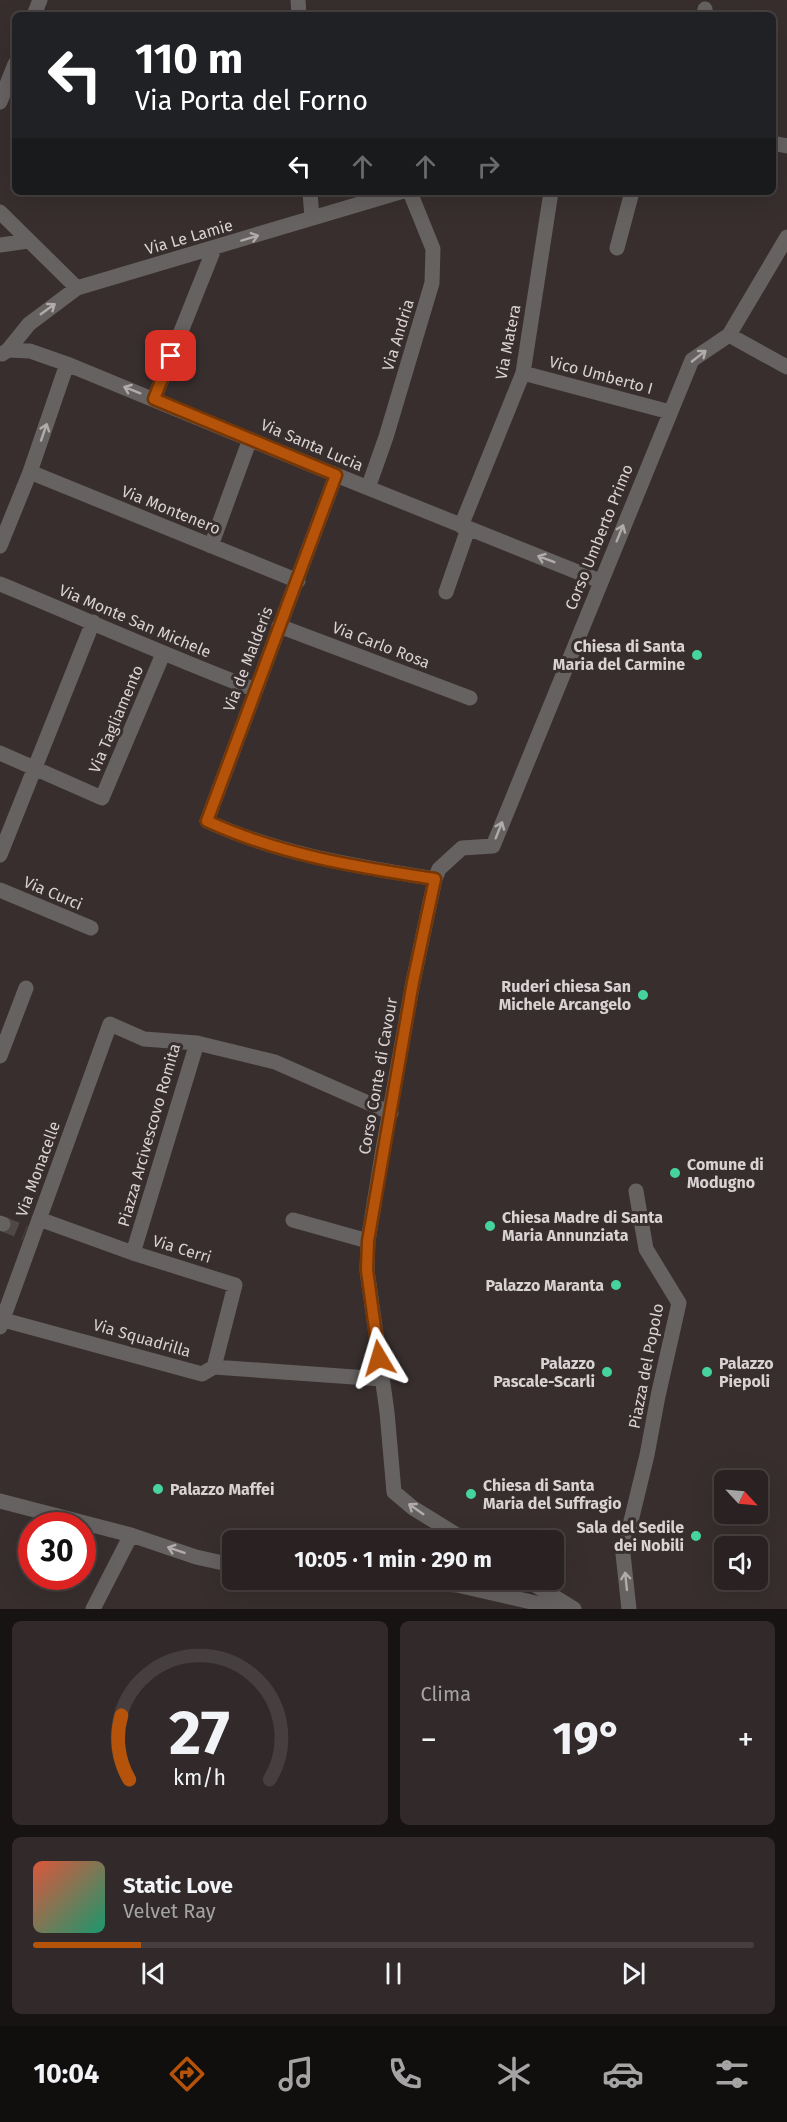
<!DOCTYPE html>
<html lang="it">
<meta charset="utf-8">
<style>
:root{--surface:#2a2222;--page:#322a2a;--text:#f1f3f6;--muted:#a5a4a5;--line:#463f40;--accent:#b45309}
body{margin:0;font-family:"Fira Sans",sans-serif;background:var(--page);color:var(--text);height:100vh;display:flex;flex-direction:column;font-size:22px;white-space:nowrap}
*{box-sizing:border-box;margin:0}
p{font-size:20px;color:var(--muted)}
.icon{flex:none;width:33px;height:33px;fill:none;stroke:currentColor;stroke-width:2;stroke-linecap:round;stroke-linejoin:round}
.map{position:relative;height:1609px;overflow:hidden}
.side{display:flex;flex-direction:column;gap:12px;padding:12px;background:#171313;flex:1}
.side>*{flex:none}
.guide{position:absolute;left:12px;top:12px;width:764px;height:183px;border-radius:9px;box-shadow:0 6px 24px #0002,0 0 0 2px var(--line);background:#202124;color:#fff;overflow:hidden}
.needle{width:39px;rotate:116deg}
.tools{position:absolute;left:714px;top:1470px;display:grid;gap:12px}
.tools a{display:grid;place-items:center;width:54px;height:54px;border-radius:9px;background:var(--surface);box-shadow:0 6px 24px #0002,0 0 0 2px var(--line);font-size:30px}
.speed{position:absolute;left:18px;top:1512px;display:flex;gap:12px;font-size:30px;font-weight:700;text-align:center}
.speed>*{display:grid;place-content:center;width:78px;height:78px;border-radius:50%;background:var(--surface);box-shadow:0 6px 24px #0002,0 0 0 2px var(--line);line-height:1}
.speed .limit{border:9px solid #d22;background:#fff;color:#111}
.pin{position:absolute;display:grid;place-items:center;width:51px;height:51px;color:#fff;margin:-26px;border-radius:12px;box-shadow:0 3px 9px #0006}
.me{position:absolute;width:66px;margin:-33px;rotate:353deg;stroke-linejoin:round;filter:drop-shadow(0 0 4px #0008)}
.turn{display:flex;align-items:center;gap:21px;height:126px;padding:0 24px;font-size:27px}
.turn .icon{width:78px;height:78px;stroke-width:2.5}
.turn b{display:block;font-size:42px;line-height:51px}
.lanes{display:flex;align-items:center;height:57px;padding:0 24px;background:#0003;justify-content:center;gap:30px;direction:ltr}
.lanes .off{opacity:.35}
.big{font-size:45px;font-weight:700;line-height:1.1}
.side .card{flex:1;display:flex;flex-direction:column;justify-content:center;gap:9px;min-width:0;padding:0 21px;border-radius:9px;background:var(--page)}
.side .dial{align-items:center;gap:0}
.dial svg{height:156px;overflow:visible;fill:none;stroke:var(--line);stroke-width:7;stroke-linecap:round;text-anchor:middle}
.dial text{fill:var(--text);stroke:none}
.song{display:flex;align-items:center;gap:18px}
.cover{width:72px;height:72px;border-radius:9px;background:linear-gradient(135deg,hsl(10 70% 55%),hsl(160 70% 35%))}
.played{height:6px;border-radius:3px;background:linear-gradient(90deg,var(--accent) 15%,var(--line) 15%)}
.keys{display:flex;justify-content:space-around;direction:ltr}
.heat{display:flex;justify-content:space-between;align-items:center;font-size:33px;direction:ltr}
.side .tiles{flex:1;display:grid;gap:12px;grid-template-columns:1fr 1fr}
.card:last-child{grid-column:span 2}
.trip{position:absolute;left:222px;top:1530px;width:342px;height:60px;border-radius:9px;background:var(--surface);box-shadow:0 6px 24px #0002,0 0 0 2px var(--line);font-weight:700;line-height:60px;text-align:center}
.tab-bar{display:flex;height:96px;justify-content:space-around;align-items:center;background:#110e0e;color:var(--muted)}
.tab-bar .icon{width:42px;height:42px}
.tab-bar .active{color:var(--accent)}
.tab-bar b{font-size:27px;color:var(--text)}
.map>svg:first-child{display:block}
</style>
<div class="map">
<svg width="787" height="1609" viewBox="0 0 787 1609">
<rect width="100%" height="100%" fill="#382e2e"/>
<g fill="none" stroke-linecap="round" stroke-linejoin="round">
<path stroke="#504747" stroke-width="15" stroke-dasharray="15 8" stroke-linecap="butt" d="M3,1224L25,1233"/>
<path stroke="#676262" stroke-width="15" d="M298,0L299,15
M34,15L40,0
M704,15L705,9
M0,102L15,64
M772,143L787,146
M310,192L312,218
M0,212L77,288
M0,245L28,241
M617,248L632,192
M729,335L787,367
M8,350L30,351L67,364L336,475L600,581
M2,354L8,350L29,324L77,288L400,192
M523,373L670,412
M154,399L214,249
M30,472L298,581
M336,475L207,821C280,855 357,866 435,879
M368,488L386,437L432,283L433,249L410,192
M461,526L523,373L551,192
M0,546L30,472L67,364
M211,546L250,439
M0,584C85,619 169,657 256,690
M446,592L468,529
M279,626L470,698
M0,753L102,798L163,654
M0,855L93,622
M0,890L91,928
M0,1056L26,988
M39,1219L133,1253L235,1285L214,1367
M293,1220L368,1241
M0,1223L3,1224
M133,1253L197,1043
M0,1319L202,1374L214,1367L382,1379
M0,1327L110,1024L144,1039L197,1043L275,1062L391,1113
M0,1501L131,1535L196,1557L232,1565
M465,1540L413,1508L394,1492L387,1412L367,1270L368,1241L382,1155L413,982L435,879L439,869L462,848L493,846L692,360L729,335L787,237
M389,1580L457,1585L562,1609
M527,1580L574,1609
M93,1609L131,1535
M629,1609L623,1554L647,1455L658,1396L679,1303L646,1249L636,1191"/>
</g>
<defs><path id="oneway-shaft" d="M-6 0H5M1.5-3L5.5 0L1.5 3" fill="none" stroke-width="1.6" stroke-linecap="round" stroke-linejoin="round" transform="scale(1.5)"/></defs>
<g stroke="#b1abab">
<use href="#oneway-shaft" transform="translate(250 238) rotate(-17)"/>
<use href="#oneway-shaft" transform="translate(48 309) rotate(-36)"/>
<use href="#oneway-shaft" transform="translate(699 356) rotate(-38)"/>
<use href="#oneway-shaft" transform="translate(132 390) rotate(-158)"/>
<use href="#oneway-shaft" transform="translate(44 432) rotate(-71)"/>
<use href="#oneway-shaft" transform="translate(620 533) rotate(-68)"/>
<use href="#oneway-shaft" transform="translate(546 559) rotate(-159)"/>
<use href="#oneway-shaft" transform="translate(499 830) rotate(-68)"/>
<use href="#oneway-shaft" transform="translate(416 1509) rotate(-145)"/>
<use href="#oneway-shaft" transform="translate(176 1550) rotate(-161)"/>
<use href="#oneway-shaft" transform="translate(626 1581) rotate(-96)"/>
</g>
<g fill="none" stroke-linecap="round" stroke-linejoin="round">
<g stroke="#753606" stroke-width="15">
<path id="route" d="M171,356L154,399L336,475L207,821C280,855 357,867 435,879L413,982L368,1241L367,1270L379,1358"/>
</g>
<use href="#route" stroke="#b45309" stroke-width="10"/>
</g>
<g fill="#46d49e" stroke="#382e2e" stroke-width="2">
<circle cx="697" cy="655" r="6"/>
<circle cx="643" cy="995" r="6"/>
<circle cx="675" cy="1173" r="6"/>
<circle cx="490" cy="1226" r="6"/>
<circle cx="616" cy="1285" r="6"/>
<circle cx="607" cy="1372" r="6"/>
<circle cx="707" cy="1372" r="6"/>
<circle cx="158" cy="1489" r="6"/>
<circle cx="471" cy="1494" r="6"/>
<circle cx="696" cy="1536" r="6"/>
</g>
<g text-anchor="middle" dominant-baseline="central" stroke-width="6" stroke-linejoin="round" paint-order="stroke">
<g font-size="16" fill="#d9d2d3" stroke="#382e2e">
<text transform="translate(189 237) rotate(-16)">Via Le Lamie</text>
<text transform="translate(398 335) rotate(-73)">Via Andria</text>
<text transform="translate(508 342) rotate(-79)">Via Matera</text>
<text transform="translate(601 375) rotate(15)">Vico Umberto I</text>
<text transform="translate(312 445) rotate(23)">Via Santa Lucia</text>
<text transform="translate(171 510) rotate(22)">Via Montenero</text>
<text transform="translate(599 537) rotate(-68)">Corso Umberto Primo</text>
<text transform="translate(135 621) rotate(23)">Via Monte San Michele</text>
<text transform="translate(381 645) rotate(21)">Via Carlo Rosa</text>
<text transform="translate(248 659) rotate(-69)">Via de Malderis</text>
<text transform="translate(116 719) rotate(-67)">Via Tagliamento</text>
<text transform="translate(53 893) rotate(23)">Via Curci</text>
<text transform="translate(378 1076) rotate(-80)">Corso Conte di Cavour</text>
<text transform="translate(149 1135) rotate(-74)">Piazza Arcivescovo Romita</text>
<text transform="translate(38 1169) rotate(-70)">Via Monacelle</text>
<text transform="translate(182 1249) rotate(17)">Via Cerri</text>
<text transform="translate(142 1338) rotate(16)">Via Squadrilla</text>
<text transform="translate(646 1366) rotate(-79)">Piazza del Popolo</text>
</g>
<g font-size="16" font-weight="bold" fill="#d9d2d3" stroke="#382e2e" text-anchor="end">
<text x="685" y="646">Chiesa di Santa<tspan x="685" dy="18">Maria del Carmine</tspan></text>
<text x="631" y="986">Ruderi chiesa San<tspan x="631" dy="18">Michele Arcangelo</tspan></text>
<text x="687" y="1164" text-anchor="start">Comune di<tspan x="687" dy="18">Modugno</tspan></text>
<text x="502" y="1217" text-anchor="start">Chiesa Madre di Santa<tspan x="502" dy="18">Maria Annunziata</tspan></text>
<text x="604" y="1285">Palazzo Maranta</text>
<text x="595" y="1363">Palazzo<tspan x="595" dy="18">Pascale-Scarli</tspan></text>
<text x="719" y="1363" text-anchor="start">Palazzo<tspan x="719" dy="18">Piepoli</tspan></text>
<text x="483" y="1485" text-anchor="start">Chiesa di Santa<tspan x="483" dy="18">Maria del Suffragio</tspan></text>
<text x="170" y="1489" text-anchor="start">Palazzo Maffei</text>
<text x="684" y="1527">Sala del Sedile<tspan x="684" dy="18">dei Nobili</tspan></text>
</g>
</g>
</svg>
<div class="tools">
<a><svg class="needle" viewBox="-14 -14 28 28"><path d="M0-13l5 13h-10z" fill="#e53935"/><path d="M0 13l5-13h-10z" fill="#a5a4a5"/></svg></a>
<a><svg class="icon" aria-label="sound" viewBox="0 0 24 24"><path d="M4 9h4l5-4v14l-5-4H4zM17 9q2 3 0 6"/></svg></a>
</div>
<div class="speed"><div class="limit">30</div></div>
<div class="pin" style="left:171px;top:356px;background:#d93025"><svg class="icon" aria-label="arrive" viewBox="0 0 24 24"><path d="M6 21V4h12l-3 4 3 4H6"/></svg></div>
<svg class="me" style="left:379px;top:1358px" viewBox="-20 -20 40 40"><path d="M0-17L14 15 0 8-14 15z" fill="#b45309" stroke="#fff" stroke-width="4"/></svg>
<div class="trip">10:05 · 1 min · 290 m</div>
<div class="guide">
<div class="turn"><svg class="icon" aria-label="left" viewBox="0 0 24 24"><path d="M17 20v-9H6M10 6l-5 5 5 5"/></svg><div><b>110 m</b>Via Porta del Forno</div></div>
<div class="lanes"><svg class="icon" aria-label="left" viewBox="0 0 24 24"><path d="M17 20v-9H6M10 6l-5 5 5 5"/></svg><svg class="icon off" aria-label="ahead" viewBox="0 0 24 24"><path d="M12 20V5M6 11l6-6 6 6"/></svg><svg class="icon off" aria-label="ahead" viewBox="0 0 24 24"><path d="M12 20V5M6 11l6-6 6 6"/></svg><svg class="icon off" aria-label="right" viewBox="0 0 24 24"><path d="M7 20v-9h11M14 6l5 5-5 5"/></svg></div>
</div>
</div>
<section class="side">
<div class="tiles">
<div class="card dial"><svg viewBox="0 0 100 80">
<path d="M14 69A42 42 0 1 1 86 69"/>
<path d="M14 69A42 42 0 0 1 10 36" stroke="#b45309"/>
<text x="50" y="56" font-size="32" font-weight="700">27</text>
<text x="50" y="72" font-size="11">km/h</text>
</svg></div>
<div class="card"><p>Clima</p>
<div class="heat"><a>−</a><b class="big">19°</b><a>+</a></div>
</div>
<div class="card">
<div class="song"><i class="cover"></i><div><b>Static Love</b><p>Velvet Ray</p></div></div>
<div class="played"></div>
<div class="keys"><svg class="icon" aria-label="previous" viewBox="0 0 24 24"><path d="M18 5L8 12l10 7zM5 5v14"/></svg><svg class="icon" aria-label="pause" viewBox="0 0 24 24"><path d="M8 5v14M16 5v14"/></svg><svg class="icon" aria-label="next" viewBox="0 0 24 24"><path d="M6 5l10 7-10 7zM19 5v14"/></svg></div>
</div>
</div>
</section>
<nav class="tab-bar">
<b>10:04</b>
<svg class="icon active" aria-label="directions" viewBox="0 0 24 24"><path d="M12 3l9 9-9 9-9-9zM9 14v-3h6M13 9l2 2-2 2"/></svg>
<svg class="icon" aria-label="music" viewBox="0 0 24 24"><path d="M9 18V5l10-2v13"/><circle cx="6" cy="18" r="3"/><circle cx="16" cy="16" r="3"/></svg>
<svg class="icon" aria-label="phone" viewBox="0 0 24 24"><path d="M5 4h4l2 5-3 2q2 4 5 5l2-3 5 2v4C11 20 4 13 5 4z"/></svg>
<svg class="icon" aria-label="climate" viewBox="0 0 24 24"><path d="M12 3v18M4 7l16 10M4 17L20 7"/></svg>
<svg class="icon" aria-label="car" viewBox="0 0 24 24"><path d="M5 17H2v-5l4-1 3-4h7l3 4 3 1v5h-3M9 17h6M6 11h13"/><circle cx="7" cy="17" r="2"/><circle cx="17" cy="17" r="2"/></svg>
<svg class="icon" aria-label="filters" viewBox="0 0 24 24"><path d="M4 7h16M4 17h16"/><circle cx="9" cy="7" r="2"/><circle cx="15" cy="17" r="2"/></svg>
</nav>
